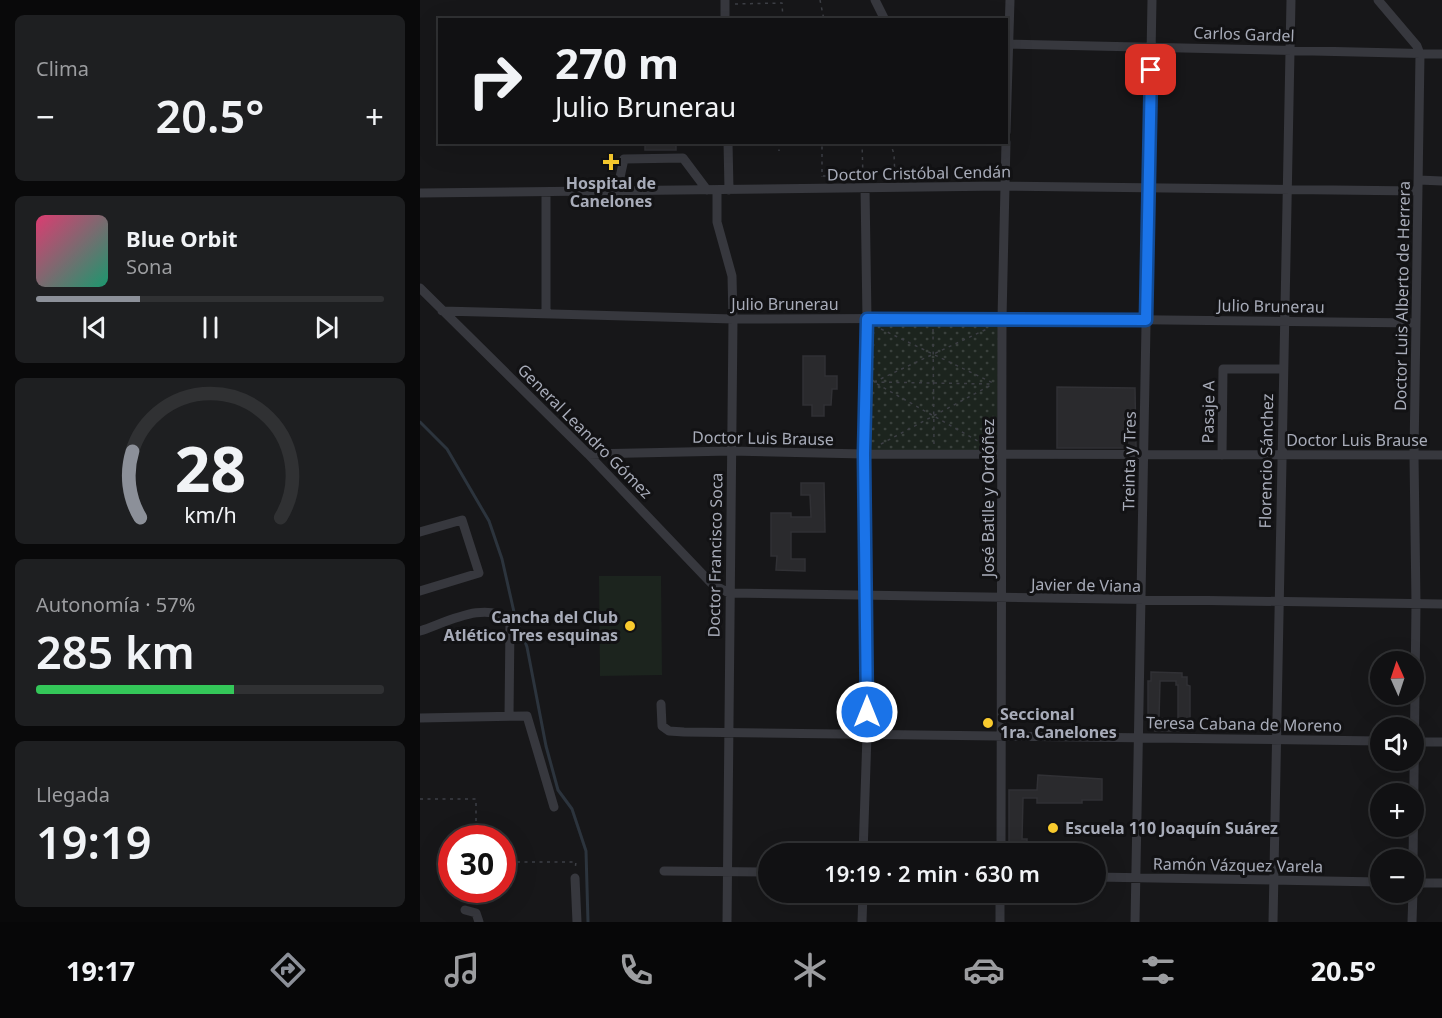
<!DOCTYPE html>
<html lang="es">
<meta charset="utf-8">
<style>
:root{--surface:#111113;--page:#1e1f21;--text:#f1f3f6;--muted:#9c9da0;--line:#303133;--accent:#8c9099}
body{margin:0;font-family:"Noto Sans",sans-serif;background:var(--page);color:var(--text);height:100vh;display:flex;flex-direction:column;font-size:22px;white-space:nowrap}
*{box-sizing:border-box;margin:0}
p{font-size:20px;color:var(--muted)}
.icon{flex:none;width:33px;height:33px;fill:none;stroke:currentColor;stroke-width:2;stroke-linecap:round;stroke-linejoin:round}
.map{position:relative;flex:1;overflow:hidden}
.drawer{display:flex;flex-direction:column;gap:15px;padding:15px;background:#09090a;width:420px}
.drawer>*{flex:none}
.hud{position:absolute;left:18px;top:18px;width:570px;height:126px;border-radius:0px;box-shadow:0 6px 24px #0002,0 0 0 2px var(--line);background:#111113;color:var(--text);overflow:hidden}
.needle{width:39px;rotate:357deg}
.fabs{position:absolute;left:950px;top:651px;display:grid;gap:12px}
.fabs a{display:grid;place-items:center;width:54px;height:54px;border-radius:50%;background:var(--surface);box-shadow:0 6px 24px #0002,0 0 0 2px var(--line);font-size:30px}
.speed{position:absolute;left:18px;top:825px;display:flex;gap:12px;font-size:30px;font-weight:700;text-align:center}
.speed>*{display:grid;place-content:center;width:78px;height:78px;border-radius:50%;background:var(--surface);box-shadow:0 6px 24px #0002,0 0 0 2px var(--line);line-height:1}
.speed .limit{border:9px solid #d22;background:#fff;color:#111}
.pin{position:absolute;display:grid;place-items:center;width:51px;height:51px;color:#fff;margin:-26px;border-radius:12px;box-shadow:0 3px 9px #0006}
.me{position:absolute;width:66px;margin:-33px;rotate:0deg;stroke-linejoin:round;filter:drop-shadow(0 0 4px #0008)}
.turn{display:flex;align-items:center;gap:21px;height:126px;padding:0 18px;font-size:27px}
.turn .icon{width:78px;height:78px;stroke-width:2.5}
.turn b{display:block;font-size:42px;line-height:51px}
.big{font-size:45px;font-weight:600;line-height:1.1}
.drawer .widget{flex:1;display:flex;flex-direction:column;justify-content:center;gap:9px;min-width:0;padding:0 21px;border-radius:9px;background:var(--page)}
.drawer .dial{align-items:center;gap:0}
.dial svg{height:156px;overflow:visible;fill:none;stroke:var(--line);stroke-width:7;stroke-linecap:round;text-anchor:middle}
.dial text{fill:var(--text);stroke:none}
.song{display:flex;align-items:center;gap:18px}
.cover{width:72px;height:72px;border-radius:9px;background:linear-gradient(135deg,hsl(340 70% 55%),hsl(160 70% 35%))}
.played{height:6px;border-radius:3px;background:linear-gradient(90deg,var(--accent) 30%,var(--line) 30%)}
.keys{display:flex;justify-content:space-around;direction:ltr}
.heat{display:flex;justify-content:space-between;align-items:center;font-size:33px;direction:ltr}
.charge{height:9px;border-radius:4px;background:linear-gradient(90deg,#34c759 57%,var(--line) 0)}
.trip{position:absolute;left:338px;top:843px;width:348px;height:60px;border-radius:30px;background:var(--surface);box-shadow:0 6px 24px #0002,0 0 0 2px var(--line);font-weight:600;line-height:60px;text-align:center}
.tab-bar{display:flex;height:96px;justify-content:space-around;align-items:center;background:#070708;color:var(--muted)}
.tab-bar .icon{width:42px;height:42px}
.tab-bar .selected{color:var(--accent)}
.tab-bar b{font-size:27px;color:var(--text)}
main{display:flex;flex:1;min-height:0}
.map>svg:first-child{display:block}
</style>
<main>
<section class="drawer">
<div class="widget"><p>Clima</p>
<div class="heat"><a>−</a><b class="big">20.5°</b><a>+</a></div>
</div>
<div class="widget">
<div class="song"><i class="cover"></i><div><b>Blue Orbit</b><p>Sona</p></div></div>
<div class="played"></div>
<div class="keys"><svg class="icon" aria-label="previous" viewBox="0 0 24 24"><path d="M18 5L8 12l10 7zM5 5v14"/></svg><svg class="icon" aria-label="pause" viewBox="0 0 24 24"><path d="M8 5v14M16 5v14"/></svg><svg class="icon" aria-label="next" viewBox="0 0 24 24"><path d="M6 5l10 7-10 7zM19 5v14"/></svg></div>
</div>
<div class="widget dial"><svg viewBox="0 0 100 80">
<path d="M14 69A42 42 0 1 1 86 69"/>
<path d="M14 69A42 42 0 0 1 10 35" stroke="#8c9099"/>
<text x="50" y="56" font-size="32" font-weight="700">28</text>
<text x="50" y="72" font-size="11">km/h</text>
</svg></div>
<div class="widget"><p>Autonomía · 57%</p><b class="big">285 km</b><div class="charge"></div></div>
<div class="widget"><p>Llegada</p><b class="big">19:19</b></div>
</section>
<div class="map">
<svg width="1022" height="922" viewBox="0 0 1022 922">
<defs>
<pattern id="grass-dots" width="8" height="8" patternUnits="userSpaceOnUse" patternTransform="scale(1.5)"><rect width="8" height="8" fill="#1c241e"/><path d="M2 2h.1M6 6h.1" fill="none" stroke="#3a413d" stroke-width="1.8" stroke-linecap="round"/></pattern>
</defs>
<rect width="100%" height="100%" fill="#171719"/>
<path fill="url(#grass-dots)" d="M449,321L578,322L577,451H449Z"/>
<path fill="#1c241e" d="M179,576H241L242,675L180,676Z"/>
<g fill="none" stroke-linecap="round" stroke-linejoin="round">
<path stroke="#2c343d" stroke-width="3" d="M0,422L27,449L69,521L82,559L94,612L107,647L126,746L138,790L152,809L166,851L168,922"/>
</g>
<path fill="#2a2a2d" stroke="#313135" stroke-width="1.5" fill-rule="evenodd" d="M225,142H256V150H225Z
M383,356H405V376H417V389H412L411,405H404V416H392V405H383Z
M637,387L715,388L716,448H637Z
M381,483H404L405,532H371V559H385V571L356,570L357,556H351V513H371V517H391L390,495H381Z
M731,672L762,673V677H767V685L770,686V719H766V727H762V731H735V727H731V718H728V681H731ZM740,681H756V685H758V719L739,718Z
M618,775L682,779V800H662V803H617V798H603L602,839H607V846H612V854H592L589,851V790H617Z"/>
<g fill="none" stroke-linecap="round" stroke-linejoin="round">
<path stroke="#3d3f45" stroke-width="1.5" stroke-dasharray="3 4.5" stroke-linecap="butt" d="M400,0L404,20
M315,4L362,3L363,20
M359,142V151
M398,142L399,146H402V177
M442,142L443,178
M470,142L474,154L475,178
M403,176H443
M461,329L573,383
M513,329L514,444
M454,382L569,328
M454,382L572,384
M457,384L565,445
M461,444L573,384
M0,799H56V838
M82,862H156L155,869"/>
<path stroke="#37383e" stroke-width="9" d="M305,0V20
M455,0L465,20
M958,0L997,46L1000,54L994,455L996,604L993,863
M589,44L1022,54
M586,132L590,0
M308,142L309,190
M999,180L1022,181
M297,190V222L312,276L313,319L307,922
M197,191L204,159L263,158L287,190
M126,192V312
M0,193L584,186L998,191
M0,288L168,454L292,584L309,593L1022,604
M22,311L313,319L582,318L996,323
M168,454L311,451L444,454L1022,455
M802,455L803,369H863
M0,532L42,520L59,573L0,591
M0,631C25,623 70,598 90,623L89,716
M241,704L242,726L249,731L264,732L960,741
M0,718L107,716L134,807
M993,742H1022
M443,854L447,735L444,454L447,319L445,188
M581,854L582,318L586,142
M244,871L348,872
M675,877L960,882
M155,878L157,922
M993,883H1022
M45,910L56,913L59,922
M442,922L443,892
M580,922V892
M715,922L732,0
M853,922L871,0
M992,922L993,892"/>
</g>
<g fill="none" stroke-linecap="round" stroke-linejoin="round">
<g stroke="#114b97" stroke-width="15">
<path id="route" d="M447,712L444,454L447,319L726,320L731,70"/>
</g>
<use href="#route" stroke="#1a73e8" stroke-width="10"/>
</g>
<g fill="#f9cb2e" stroke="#121214" stroke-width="2">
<path d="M188 153h6v6h6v6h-6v6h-6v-6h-6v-6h6z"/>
<circle cx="210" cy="626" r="6"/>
<circle cx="568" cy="723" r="6"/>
<circle cx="633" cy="828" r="6"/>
</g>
<g text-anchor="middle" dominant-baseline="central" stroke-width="6" stroke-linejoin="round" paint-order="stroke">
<g font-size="16" fill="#a8acb9" stroke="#121214">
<text transform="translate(824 34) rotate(2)">Carlos Gardel</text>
<text transform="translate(499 173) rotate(-1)">Doctor Cristóbal Cendán</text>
<text transform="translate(982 296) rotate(-89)">Doctor Luis Alberto de Herrera</text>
<text x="365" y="304">Julio Brunerau</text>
<text transform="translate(851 306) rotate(1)">Julio Brunerau</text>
<text transform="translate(788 412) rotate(-89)">Pasaje A</text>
<text transform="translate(165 431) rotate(45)">General Leandro Gómez</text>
<text transform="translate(343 438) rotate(1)">Doctor Luis Brause</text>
<text x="937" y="440">Doctor Luis Brause</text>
<text transform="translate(709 461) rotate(-89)">Treinta y Tres</text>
<text transform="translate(846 461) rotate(-89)">Florencio Sánchez</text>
<text transform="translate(568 498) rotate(-90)">José Batlle y Ordóñez</text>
<text transform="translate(295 555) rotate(-89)">Doctor Francisco Soca</text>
<text transform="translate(666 585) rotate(1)">Javier de Viana</text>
<text transform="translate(824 724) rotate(1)">Teresa Cabana de Moreno</text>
<text transform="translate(818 865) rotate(1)">Ramón Vázquez Varela</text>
</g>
<g font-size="16" font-weight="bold" fill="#a8acb9" stroke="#121214" text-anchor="start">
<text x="191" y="183" text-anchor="middle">Hospital de<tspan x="191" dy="18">Canelones</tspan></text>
<text x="198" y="617" text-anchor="end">Cancha del Club<tspan x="198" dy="18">Atlético Tres esquinas</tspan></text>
<text x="580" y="714">Seccional<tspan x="580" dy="18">1ra. Canelones</tspan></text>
<text x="645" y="828">Escuela 110 Joaquín Suárez</text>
</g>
</g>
</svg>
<div class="fabs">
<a><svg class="needle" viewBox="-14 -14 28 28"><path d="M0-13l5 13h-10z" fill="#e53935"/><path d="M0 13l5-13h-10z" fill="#9c9da0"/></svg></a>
<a><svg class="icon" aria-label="sound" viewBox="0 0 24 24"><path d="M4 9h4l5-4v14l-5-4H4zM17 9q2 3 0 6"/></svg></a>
<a>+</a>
<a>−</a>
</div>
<div class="speed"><div class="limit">30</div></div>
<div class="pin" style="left:731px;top:70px;background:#d93025"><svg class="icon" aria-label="arrive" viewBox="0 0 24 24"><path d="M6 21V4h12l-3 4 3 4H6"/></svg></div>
<svg class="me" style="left:447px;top:712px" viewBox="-20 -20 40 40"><circle r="17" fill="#1a73e8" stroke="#fff" stroke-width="3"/><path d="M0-11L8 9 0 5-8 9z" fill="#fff"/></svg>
<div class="trip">19:19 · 2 min · 630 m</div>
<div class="hud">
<div class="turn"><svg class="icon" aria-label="right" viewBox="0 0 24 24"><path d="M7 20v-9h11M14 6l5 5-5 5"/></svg><div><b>270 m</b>Julio Brunerau</div></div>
</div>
</div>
</main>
<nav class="tab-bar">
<b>19:17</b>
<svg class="icon selected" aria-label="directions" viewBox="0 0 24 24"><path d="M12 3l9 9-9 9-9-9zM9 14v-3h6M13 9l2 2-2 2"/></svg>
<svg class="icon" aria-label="music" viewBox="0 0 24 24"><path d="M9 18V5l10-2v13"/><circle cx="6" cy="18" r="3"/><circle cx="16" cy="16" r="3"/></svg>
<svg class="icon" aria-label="phone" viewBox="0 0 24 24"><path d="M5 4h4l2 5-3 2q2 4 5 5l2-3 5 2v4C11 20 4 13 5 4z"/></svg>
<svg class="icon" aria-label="climate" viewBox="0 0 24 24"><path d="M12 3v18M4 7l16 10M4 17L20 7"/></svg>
<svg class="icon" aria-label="car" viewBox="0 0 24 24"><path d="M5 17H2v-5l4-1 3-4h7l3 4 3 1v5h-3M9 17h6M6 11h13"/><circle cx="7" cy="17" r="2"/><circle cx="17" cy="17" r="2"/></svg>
<svg class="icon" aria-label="filters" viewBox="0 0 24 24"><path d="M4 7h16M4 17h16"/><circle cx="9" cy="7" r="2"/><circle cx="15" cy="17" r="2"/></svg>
<b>20.5°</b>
</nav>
